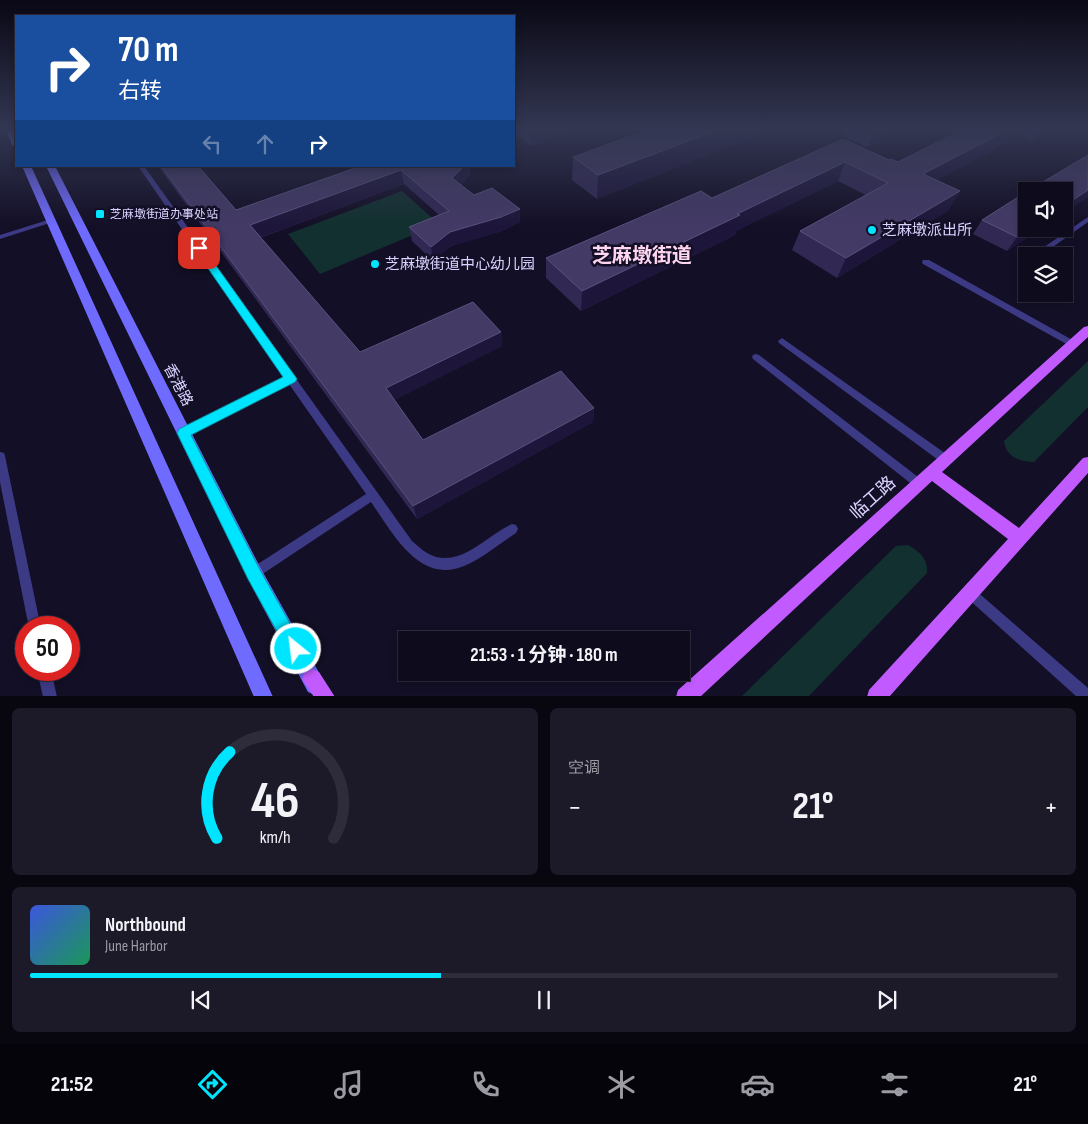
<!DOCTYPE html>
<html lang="zh">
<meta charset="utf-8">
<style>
:root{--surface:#0e0b1c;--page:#1c1929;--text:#f1f3f6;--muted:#9b9ba3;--line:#2e2b3b;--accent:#00e5ff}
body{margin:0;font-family:"Sofia Sans Condensed","Noto Sans SC",sans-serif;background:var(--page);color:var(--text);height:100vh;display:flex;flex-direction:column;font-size:19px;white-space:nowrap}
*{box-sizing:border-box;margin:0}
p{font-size:16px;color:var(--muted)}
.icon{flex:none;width:28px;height:28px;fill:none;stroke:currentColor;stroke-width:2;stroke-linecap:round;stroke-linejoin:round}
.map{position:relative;height:696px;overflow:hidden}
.details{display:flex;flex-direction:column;gap:12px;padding:12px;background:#08060f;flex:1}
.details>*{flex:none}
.hud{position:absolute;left:15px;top:15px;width:500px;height:152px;border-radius:0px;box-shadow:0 2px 8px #0003,0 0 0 1px var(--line);background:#1a4fa0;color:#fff;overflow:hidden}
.fabs{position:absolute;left:1018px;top:182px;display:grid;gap:10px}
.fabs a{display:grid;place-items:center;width:55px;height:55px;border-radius:0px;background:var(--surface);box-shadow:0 2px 8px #0003,0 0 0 1px var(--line);font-size:25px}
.speed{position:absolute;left:15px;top:616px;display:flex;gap:10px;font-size:25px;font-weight:700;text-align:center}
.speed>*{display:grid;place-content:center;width:65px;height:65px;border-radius:50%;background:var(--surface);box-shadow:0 2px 8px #0003,0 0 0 1px var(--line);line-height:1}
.speed .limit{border:8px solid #d22;background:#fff;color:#111}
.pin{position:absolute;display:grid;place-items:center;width:42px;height:42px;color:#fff;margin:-21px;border-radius:10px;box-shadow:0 2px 8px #0006}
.me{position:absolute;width:55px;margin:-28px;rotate:331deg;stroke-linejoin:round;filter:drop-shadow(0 0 4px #0008)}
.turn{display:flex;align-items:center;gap:18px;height:105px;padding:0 20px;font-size:22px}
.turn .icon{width:65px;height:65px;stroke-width:2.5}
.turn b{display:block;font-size:35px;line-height:42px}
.lanes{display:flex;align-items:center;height:48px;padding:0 20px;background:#0003;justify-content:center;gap:25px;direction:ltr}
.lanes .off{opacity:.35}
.big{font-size:38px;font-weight:700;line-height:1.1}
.details .tile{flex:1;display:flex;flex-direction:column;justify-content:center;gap:8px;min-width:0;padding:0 18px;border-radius:8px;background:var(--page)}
.details .dial{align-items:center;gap:0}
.dial svg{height:130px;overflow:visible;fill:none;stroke:var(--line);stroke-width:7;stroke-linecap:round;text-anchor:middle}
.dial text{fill:var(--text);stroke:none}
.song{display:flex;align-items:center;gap:15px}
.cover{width:60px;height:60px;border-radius:8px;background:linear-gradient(135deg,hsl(230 70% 55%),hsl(150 70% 35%))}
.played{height:5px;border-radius:2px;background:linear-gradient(90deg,var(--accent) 40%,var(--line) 40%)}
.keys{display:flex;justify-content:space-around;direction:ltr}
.heat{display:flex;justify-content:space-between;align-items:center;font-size:28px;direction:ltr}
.details .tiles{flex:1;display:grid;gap:12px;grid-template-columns:1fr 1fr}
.tile:last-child{grid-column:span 2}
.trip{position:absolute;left:398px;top:631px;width:292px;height:50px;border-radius:0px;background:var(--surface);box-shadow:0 2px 8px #0003,0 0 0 1px var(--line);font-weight:700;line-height:50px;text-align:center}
.menu{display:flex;height:80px;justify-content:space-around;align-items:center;background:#06040b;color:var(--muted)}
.menu .icon{width:35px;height:35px}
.menu .on{color:var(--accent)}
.menu b{font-size:22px;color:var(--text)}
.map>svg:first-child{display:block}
</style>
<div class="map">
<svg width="1088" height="697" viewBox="0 0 1088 697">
<rect width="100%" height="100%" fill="#130f26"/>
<path fill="#12302f" d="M402,191L439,224L320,274L288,234Z
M1088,361V407L1034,462C1020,462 1006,457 1004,441Z
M908,545C920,552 928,558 927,573L809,696H742L896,546Z"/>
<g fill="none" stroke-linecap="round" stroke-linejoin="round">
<path fill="#3d3a85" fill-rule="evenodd" d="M138,166H144L412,541C417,545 422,550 427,553C451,567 473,549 492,536C498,532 505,527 512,524L516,525L518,529L516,533C499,544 483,558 464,566C419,585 392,532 371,502L258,577L254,579L250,577L248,573L250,569L366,494L289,384L188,436L184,437L180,436L179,433L180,430L285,378Z
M1088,217V222L1040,256H1031Z
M51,219L53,220V222L0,239V235Z
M923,260H929L1076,342L1077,344L1076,346H1070L923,264L922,262Z
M782,338L949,456L950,459L949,462L945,463L941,462L779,343L778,341Z
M756,354L759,355L922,480L923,483L922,486L918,488L914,486L753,359L752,357L753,355Z
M0,452L4,453L5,456L41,628H29L0,482Z
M970,587L974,589L1088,688V697H1077L966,597L964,593L966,589Z
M37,670H51L57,697H43Z"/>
<path fill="#6f6bff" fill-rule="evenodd" d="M5,128H13L16,136V147L12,145Z
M22,166H31L273,697H254Z
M46,166H55L260,567L322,678L325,685L322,692L315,695L308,692L248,579Z"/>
<path fill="#c25bff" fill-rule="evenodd" d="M1088,326V337L942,472L1019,528L1083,458L1088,457V473L889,697H867L869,690L1008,539L932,481L700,697H676L678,690L1084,327Z
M312,669L319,672L335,697H314L302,679L305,672Z"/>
</g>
<path fill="#312854" d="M514,128H586L531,146L514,133Z
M653,128H764L763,133L597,199L572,180L573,157Z
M844,128H904L867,147L842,135Z
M966,128H1054L1032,141L1014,134L1009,141L937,180L949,210L837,278L792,250L800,231L866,195L838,181L736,231L735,235L581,311L546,278V258L712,198L843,139L889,160L898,162Z
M158,166H198L236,210L361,166H469L470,175L461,185L474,195L520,222L502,231L451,246L433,261L412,241L409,227L439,215L404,184L260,238L360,352L501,332L502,346L394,400L423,440L594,408L593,422L417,519Z
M982,220L1026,229H1040L1007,251L973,234Z"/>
<path fill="#1d163a" d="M531,128H586L531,146Z
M723,128H764L763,133L597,199L598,175Z
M875,128H904L867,147Z
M1011,128H1017L1009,141L914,193L923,174Z
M1040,128H1054L1032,141Z
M845,162L838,181L736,231L735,235L581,311L582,291L737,214Z
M464,166H469L470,175L454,192L452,178Z
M401,170L404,184L256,239L250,225Z
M1088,190V197L1064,213V206Z
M960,191L949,210L837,278L846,258Z
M520,209V222L502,231L451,246L433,261L431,247L450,232Z
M1029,229H1040L1007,251L1017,237Z
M501,332L502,346L390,402L386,388Z
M594,408L593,422L417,519L413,506Z"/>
<path fill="#433a66" stroke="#5a527e" d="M653,128H723L598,175L573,157Z
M966,128H1011L923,174L960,191L846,258L800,231L888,183L845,162L737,214L740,215L582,291L546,258L701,191L712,198L843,139L889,160L891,159L898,162Z
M1088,155V190L1064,206V191H1028Z
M161,166H198L236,210L361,166H464L452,178L474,195L492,188L520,209L501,217L450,232L431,247L409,227L449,211L401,170L250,225L360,352L473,302L501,332L386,388L423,440L561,371L594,408L413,506Z
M1026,192V229H1029L1017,237L982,220Z"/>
<linearGradient id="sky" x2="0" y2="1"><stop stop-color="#0a0815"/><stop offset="0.57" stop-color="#333752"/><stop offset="1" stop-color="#333752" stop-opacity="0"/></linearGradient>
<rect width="1088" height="226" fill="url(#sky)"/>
<path fill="#00e5ff" stroke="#0095a6" d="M199,245L202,246L297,379L295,382L191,435L259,568L301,643L304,649L301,655L296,658L290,655L248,579L177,433L179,429L283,377L194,248Z"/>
<g fill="#00e5ff" stroke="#130f26" stroke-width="2">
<rect x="95" y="209" width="10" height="10" rx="2.5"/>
<circle cx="872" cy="230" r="5"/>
<circle cx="375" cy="264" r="5"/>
</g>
<g text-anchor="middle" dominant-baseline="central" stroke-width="5" stroke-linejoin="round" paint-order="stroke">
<g font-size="12" fill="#d9d4ff" stroke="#130f26" text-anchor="start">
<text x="110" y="214">芝麻墩街道办事处站</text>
</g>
<g font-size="15" fill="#d9d4ff" stroke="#130f26" text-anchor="start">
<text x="882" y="230">芝麻墩派出所</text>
<text x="385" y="264">芝麻墩街道中心幼儿园</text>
</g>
<g font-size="15" fill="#d9d4ff" stroke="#130f26">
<text transform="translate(178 385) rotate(63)">香港路</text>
</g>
<g font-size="18" fill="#d9d4ff" stroke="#130f26">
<text transform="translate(873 498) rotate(-42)">临工路</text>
</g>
<g font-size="20" font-weight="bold" fill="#ffd6f0" stroke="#130f26">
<text x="642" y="256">芝麻墩街道</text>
</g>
</g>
</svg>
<div class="fabs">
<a><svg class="icon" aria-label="sound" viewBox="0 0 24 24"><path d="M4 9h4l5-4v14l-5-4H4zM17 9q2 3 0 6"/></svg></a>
<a><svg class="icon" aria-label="layers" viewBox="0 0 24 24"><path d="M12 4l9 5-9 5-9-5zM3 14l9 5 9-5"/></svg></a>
</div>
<div class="speed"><div class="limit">50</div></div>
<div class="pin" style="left:199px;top:248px;background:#d93025"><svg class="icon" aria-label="arrive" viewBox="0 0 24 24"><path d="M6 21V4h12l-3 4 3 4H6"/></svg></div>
<svg class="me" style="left:296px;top:649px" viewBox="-20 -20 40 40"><circle r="17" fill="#00e5ff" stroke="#fff" stroke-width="3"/><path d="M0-11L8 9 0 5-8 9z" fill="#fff"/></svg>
<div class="trip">21:53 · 1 分钟 · 180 m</div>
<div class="hud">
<div class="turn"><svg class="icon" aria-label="right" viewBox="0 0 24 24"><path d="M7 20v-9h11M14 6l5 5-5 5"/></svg><div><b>70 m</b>右转</div></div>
<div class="lanes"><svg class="icon off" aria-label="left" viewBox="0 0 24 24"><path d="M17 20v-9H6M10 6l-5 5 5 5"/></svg><svg class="icon off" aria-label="ahead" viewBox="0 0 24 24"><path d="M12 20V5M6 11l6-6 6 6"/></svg><svg class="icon" aria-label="right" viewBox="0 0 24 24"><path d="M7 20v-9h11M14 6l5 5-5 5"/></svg></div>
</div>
</div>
<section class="details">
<div class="tiles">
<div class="tile dial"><svg viewBox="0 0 100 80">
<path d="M14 69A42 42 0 1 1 86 69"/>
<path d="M14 69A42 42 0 0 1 22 16" stroke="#00e5ff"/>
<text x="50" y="56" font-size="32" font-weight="700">46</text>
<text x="50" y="72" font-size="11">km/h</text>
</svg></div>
<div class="tile"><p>空调</p>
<div class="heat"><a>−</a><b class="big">21°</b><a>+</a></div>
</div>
<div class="tile">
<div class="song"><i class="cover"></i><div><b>Northbound</b><p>June Harbor</p></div></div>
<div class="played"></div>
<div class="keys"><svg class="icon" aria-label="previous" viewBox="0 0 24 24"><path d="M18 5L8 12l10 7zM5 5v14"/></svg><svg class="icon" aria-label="pause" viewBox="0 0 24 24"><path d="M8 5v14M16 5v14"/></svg><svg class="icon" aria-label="next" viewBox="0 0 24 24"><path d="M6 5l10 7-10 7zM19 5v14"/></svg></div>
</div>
</div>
</section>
<nav class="menu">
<b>21:52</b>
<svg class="icon on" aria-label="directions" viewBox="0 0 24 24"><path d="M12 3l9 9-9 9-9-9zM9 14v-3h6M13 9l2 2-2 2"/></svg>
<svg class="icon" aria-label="music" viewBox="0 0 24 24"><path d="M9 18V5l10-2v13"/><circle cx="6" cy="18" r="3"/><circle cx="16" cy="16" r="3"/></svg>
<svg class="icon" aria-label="phone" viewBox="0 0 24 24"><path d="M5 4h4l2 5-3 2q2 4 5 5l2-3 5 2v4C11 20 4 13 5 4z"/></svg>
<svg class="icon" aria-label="climate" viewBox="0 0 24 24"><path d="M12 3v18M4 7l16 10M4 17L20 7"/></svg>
<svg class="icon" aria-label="car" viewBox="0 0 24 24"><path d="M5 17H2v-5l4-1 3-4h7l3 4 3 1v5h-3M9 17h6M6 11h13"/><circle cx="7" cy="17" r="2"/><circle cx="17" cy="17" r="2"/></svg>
<svg class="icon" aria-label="filters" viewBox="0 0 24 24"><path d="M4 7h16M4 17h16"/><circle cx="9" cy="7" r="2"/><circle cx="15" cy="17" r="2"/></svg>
<b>21°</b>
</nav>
